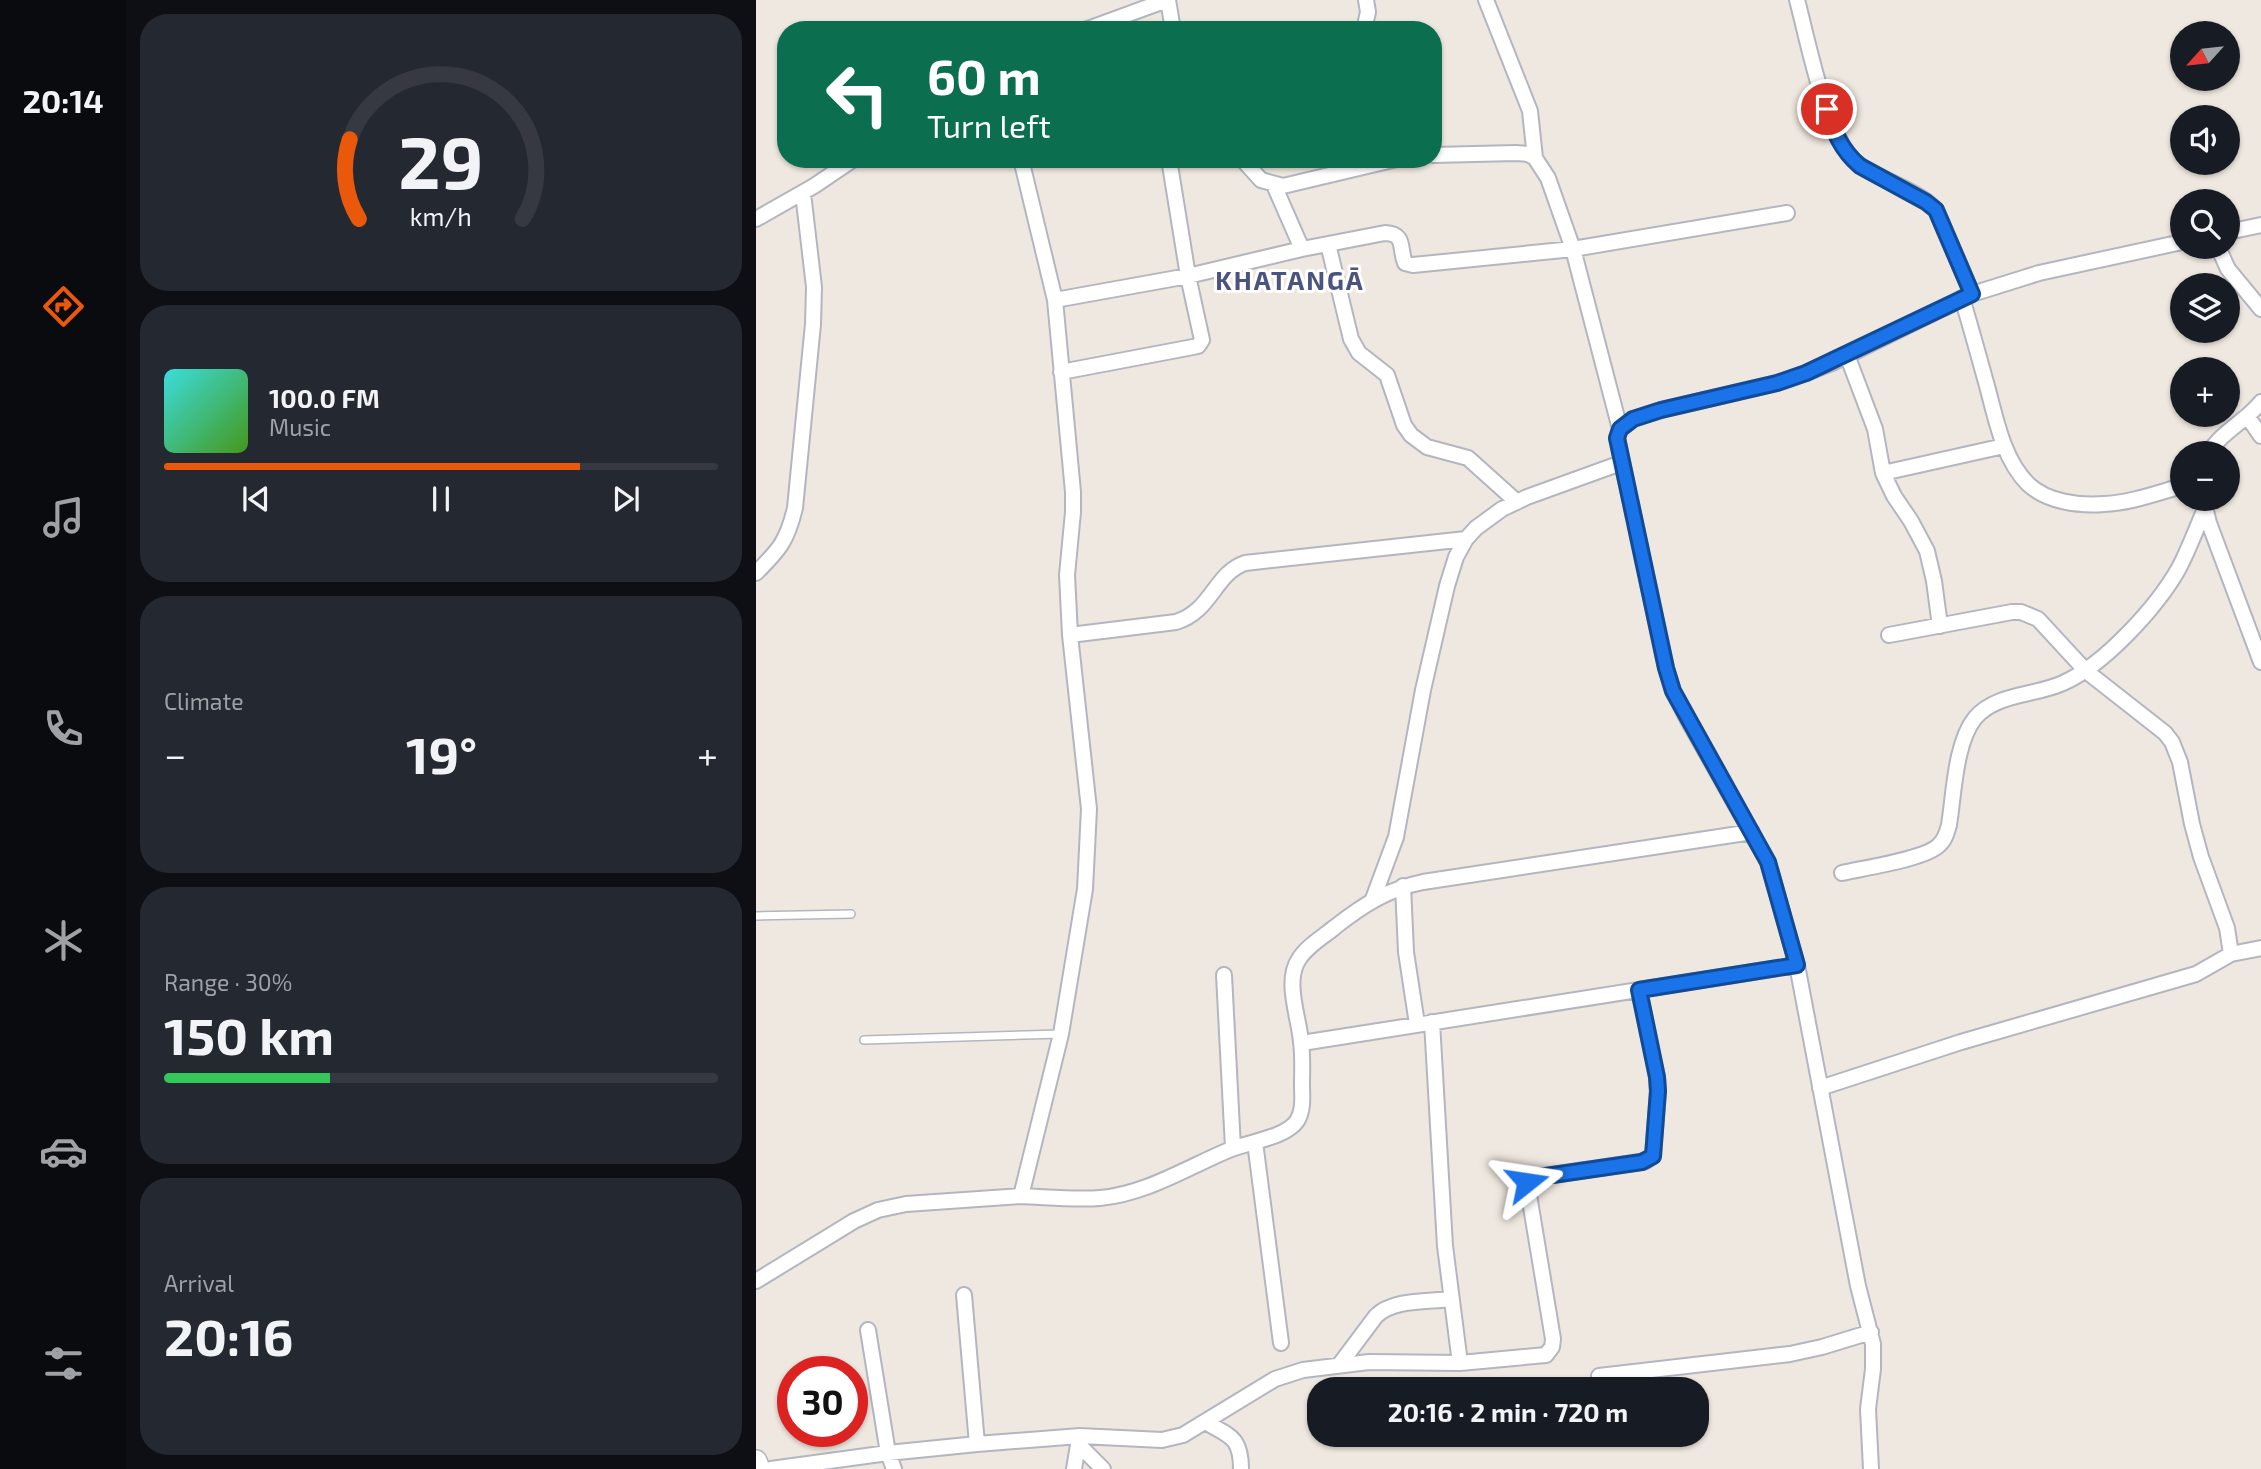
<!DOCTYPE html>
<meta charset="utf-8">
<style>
:root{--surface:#171b24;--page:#242831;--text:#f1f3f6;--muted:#9ea1a6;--line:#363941;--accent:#ea580c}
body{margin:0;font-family:"Exo 2",sans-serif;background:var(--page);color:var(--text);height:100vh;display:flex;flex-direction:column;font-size:26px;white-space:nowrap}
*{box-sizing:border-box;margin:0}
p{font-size:23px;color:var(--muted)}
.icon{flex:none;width:38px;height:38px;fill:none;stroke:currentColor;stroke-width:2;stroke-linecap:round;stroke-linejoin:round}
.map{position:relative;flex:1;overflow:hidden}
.panel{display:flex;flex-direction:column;gap:14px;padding:14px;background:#0d0f14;width:630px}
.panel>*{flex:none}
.top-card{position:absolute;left:21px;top:21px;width:665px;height:147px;border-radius:28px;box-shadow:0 2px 5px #0004;background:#0b6e4f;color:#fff;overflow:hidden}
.needle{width:46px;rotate:243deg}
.buttons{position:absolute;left:1414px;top:21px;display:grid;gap:14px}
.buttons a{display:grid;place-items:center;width:70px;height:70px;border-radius:50%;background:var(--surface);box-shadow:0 2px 5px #0004;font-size:35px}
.speed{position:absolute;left:21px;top:1356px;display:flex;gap:14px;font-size:35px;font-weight:700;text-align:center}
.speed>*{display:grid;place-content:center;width:91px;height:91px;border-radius:50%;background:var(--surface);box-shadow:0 2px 5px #0004;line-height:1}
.speed .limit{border:10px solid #d22;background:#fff;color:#111}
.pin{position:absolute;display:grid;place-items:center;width:60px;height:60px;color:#fff;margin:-30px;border:4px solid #fff;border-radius:50%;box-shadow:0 2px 7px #0007}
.me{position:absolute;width:77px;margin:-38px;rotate:75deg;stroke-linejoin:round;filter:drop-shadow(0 0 5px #0008)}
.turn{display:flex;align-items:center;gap:24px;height:147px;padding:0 35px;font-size:32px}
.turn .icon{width:91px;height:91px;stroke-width:2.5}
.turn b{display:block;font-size:49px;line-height:60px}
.big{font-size:52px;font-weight:700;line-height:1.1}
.panel .widget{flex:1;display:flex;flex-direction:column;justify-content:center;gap:10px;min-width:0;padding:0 24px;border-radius:28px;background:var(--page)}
.panel .dial{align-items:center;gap:0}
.dial svg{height:182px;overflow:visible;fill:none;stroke:var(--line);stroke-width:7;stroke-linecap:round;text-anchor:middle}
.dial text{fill:var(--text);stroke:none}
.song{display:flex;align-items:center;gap:21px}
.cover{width:84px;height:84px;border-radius:10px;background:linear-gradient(135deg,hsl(180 70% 55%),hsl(100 70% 35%))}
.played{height:7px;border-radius:4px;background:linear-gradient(90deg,var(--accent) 75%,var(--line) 75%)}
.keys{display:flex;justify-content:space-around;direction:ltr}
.heat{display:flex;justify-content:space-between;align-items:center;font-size:38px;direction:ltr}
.charge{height:10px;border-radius:5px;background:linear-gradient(90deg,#34c759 30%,var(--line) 0)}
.trip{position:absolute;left:551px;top:1377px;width:402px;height:70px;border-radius:28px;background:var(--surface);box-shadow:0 2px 5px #0004;font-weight:700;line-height:70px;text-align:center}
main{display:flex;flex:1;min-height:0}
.menu{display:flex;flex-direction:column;width:126px;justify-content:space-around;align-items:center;background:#090b0e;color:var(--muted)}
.menu .icon{width:49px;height:49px}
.menu .selected{color:var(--accent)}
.menu b{font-size:32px;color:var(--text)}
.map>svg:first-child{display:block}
</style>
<main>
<nav class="menu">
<b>20:14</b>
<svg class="icon selected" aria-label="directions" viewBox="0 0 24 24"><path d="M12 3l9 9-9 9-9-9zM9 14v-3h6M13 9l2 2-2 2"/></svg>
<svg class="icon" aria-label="music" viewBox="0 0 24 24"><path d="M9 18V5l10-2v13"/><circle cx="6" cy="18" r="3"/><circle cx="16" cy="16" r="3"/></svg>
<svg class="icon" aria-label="phone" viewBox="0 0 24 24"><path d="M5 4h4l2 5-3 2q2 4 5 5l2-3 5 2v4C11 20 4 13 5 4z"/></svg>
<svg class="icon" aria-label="climate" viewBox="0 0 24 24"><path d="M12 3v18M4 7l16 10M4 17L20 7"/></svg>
<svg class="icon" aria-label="car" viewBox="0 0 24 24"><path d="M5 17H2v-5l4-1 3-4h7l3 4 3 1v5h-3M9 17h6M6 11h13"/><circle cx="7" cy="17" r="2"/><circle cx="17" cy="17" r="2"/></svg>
<svg class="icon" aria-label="filters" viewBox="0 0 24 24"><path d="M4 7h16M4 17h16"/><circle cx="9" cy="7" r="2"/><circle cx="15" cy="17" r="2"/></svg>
</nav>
<section class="panel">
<div class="widget dial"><svg viewBox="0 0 100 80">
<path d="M14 69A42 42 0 1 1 86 69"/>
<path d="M14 69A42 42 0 0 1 10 34" stroke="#ea580c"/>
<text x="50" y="56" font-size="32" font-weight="700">29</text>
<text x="50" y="72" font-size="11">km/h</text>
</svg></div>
<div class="widget">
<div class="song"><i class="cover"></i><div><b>100.0 FM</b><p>Music</p></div></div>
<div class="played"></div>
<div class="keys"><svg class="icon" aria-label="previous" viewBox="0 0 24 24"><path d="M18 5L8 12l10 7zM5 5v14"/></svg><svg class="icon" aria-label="pause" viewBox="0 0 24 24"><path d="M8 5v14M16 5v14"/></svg><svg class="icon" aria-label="next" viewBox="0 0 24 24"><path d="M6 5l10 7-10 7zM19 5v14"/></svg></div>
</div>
<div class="widget"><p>Climate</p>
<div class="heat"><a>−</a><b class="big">19°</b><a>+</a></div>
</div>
<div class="widget"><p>Range · 30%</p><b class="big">150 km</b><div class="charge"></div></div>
<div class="widget"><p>Arrival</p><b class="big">20:16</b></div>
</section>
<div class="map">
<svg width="1505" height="1469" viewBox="0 0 1505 1469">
<rect width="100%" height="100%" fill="#efe8e0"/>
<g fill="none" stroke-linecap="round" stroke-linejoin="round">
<g stroke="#b3b6c1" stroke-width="10">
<path id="service" d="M0,916L95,914
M108,1040L305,1034"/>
</g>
<g stroke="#b3b6c1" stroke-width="18">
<path id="minor" d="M412,0L417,30
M730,0L774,111L779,158
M1041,0C1052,40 1070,140 1102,164C1123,180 1162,190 1180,210L1216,294
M329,30L411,0
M608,30L612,12L610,0
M677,155L760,153L772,154L779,158L792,178L817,249L864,429
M486,159L505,180L527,186L641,159
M0,219L58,186L98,159
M1472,232L1505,225
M572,244L595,339L603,353L631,375L648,425L655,435L671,447L712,458L761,502
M1462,247L1472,269L1505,309
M546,249L629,233C650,234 643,248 649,263L657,265L817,249L1031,213
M1206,298C1215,328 1223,357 1231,386C1240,419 1247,459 1272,484C1291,502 1323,506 1348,504C1374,503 1401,493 1426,486
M299,300L432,276L546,249L518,185
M1091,355L1119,429L1127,473L1138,496L1155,521L1171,551L1178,581L1184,626
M305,372L437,347L442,346L446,340L432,276L413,159
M1491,416L1505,436
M1453,453C1465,432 1490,421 1505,402
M1127,473L1248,446
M1447,499L1453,523L1505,662
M0,573C24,549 31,541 39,508L57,324L58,287L47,193
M314,635L420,622C456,611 458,574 489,563L710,539
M1133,635L1256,612H1265L1282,619L1330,671L1409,733L1416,742L1424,762L1436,824L1445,857L1471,928L1475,954
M1086,873C1107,868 1170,859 1183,845C1189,840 1191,832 1193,825C1198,794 1199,743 1219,718C1240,693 1279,696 1307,683C1348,665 1401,607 1423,568C1433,549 1440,529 1449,509
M647,886L650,952L661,1024
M617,899L640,837L667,690L691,586L700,557L710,539L720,528L746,509L771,497L865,463
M468,975L477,1148
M676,1022L689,1246L704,1363
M546,1043L1041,965
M1064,1088L1205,1042L1440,974L1475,954L1505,948
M499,1142L525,1343
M265,1196C291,1197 318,1200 344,1198C390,1194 432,1167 473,1150C492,1142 529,1138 541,1121C548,1110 546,1096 546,1085C546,1071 547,1056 545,1042C543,1017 528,981 543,959C551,946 567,937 579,927C607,905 632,889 667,882L996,832
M0,1281L98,1221L122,1210L150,1204L265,1196L305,1034L329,889L333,809L314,635L311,575L317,512V492L299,300L265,159
M112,1330L132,1453L138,1469
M584,1364L620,1316C637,1299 671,1302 695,1299
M843,1376L1034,1354L1066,1347L1115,1332
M449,1422C474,1436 485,1437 485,1469
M221,1444L324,1436L406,1440L427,1435L519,1379L547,1370L613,1362L704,1363L790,1355L796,1347L797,1339L771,1183L776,1178L890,1161L897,1156L902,1091L901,1077L883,990
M322,1444L347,1469
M15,1469L132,1453L221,1444L208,1295
M318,1469L323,1439
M1115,1469L1112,1409L1117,1369V1344L1102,1286L1041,965L1012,862L932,720L917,691L910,668L861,438L864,429L877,419L905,410L1021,383L1050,373L1078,362L1216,294L1283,273L1426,242"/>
</g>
<g stroke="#b3b6c1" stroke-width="24">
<path id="secondary" d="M0,1461L3,1469"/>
</g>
<use href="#service" stroke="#fff" stroke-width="7"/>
<use href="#minor" stroke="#fff" stroke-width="14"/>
<use href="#secondary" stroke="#fff" stroke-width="21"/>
</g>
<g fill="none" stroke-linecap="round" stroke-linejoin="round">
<g stroke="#114b97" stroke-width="18">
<path id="route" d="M771,1182L776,1178L886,1162L897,1156L902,1091L901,1077L883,990L1041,965L1012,862L917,691L910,668L861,438L864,429L877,419L905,410L1021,383L1050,373L1216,294L1180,210L1170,202L1104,166C1085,150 1078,132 1071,109"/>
</g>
<use href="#route" stroke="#1a73e8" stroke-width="12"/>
</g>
<g text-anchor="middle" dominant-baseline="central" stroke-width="6" stroke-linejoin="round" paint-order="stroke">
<g font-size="26" font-weight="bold" letter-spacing="2" fill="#4b5480" stroke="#fff">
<text x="534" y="279">KHATANGĀ</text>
</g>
</g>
</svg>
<div class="buttons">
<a><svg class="needle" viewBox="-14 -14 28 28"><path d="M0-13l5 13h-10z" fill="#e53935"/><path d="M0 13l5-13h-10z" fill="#9ea1a6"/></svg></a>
<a><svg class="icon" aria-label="sound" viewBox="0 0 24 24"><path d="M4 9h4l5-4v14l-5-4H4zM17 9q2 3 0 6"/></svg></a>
<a><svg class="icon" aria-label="search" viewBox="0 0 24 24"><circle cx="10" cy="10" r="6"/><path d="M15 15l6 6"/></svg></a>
<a><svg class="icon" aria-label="layers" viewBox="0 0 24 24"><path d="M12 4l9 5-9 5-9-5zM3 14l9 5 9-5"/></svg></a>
<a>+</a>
<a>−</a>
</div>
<div class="speed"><div class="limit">30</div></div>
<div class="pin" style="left:1071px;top:109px;background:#d93025"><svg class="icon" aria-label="arrive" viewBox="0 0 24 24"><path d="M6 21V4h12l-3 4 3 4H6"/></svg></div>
<svg class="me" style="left:771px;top:1182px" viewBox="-20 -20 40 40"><path d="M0-17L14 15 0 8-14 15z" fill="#1a73e8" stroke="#fff" stroke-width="4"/></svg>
<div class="trip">20:16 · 2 min · 720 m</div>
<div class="top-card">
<div class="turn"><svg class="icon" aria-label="left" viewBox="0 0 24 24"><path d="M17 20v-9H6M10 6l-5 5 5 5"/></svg><div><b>60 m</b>Turn left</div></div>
</div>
</div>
</main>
